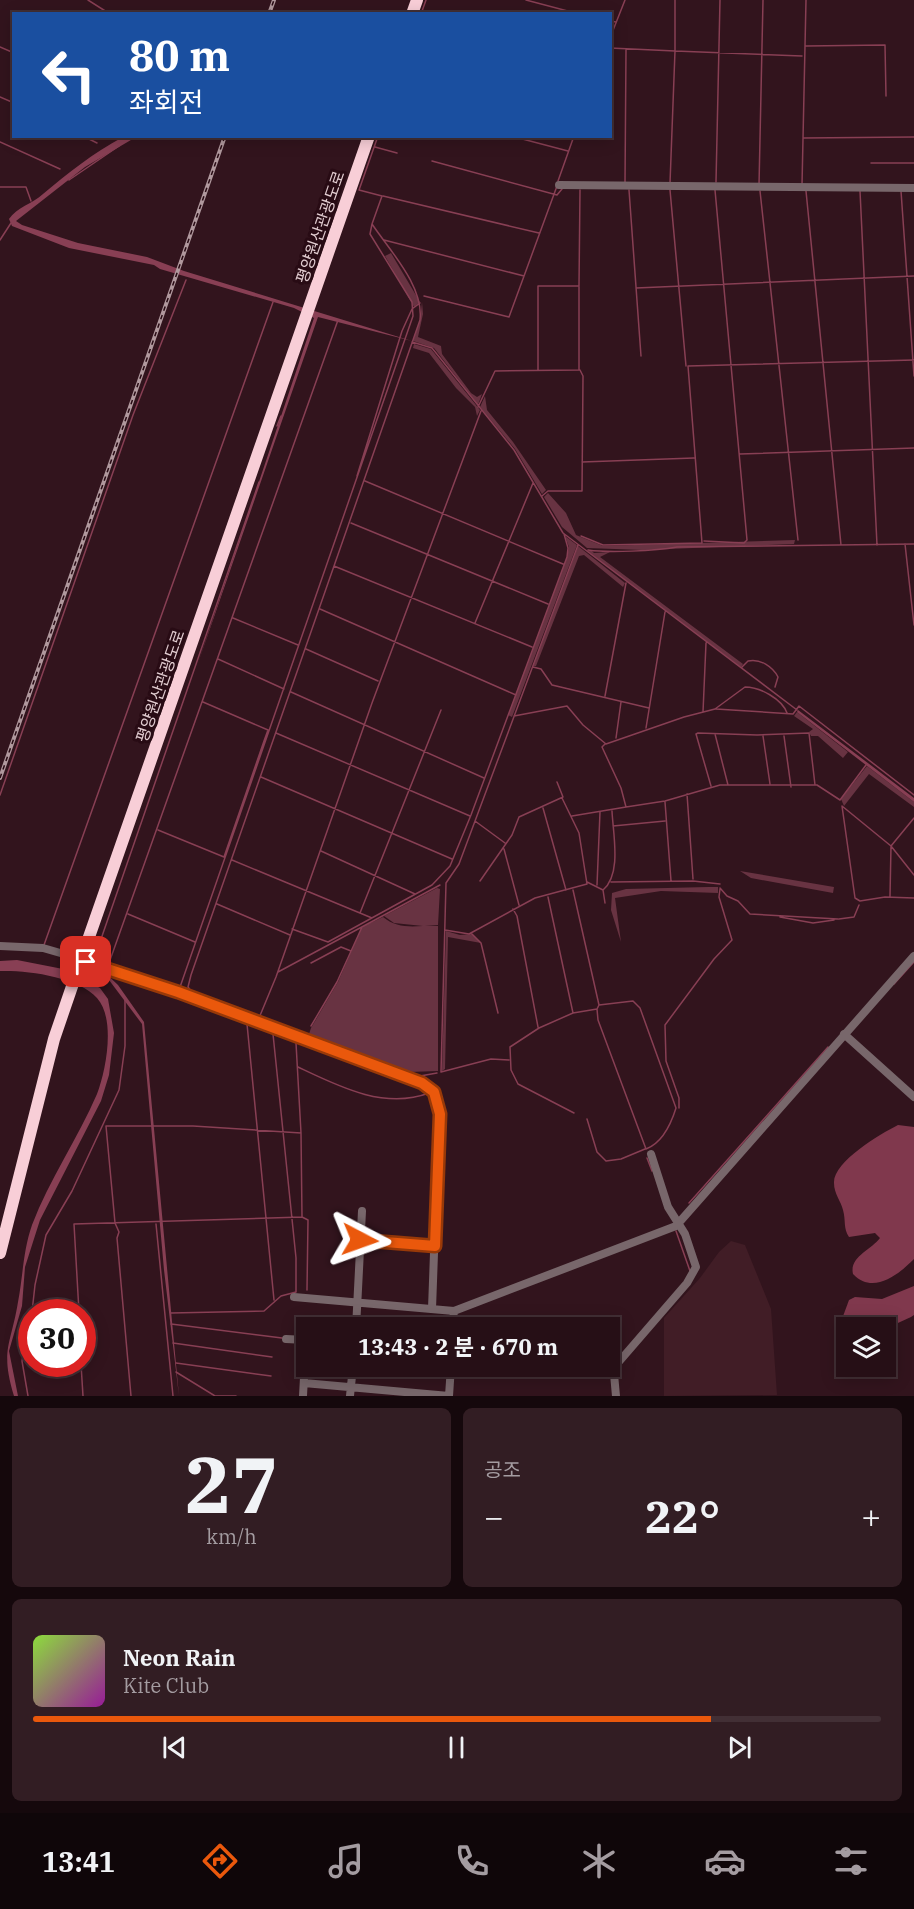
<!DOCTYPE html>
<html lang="ko">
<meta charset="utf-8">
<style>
:root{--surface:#260f16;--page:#321d23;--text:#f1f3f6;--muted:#a49ca1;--line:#422f35;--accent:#ea580c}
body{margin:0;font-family:"IBM Plex Serif","Noto Sans KR",serif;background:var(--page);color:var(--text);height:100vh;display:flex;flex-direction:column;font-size:22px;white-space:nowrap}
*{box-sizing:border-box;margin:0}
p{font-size:20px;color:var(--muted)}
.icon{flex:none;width:33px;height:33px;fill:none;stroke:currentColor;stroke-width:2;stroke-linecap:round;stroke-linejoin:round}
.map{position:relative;height:1396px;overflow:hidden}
.sheet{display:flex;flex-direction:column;gap:12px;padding:12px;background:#15080c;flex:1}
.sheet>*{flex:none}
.guide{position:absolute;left:12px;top:12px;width:600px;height:126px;border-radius:0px;box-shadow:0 3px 15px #0003,0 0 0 2px var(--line);background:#1a4fa0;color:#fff;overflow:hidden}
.buttons{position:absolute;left:836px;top:1317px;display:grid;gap:12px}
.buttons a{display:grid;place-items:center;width:60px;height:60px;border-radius:0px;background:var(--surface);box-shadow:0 3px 15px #0003,0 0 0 2px var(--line);font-size:30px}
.speed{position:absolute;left:18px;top:1299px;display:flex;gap:12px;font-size:30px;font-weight:700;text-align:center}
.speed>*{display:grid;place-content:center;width:78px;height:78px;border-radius:50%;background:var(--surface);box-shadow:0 3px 15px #0003,0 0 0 2px var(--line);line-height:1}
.speed .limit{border:9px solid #d22;background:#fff;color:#111}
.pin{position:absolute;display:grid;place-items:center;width:51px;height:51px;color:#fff;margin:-26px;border-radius:12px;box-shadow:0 3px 9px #0006}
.me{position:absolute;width:66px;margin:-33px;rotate:94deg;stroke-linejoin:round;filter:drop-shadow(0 0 4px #0008)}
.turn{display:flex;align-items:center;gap:21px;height:126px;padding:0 18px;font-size:27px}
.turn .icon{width:78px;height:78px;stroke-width:2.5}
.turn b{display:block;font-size:42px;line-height:51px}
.big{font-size:45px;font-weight:700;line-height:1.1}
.sheet .tile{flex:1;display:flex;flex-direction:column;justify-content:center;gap:9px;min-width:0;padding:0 21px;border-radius:9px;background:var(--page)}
.sheet .dial{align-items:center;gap:0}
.dial b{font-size:78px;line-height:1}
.song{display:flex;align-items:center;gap:18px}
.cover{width:72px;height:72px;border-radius:9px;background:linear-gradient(135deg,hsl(90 70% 55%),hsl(300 70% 35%))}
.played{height:6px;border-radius:3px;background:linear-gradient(90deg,var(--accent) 80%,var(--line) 80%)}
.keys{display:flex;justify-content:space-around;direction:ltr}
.heat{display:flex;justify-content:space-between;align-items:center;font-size:33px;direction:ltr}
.sheet .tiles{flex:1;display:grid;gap:12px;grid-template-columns:1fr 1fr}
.tile:last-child{grid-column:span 2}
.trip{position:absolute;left:296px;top:1317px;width:324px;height:60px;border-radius:0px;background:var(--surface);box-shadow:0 3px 15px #0003,0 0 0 2px var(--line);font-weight:700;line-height:60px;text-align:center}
.tabs{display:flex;height:96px;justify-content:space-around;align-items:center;background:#0f0609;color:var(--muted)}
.tabs .icon{width:42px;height:42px}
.tabs .active{color:var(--accent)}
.tabs b{font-size:27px;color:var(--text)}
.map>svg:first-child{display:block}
</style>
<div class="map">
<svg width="914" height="1396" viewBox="0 0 914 1396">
<rect width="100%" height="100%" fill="#32141d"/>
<path fill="#411d26" d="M731,1241L745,1245L771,1309L777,1395L664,1396V1318L700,1278L719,1252Z"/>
<path fill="#683342" d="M391,253L420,302L414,307L385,256Z
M422,302L423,314L418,337L441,346L442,354L471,393L477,397L482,394L478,405L434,348L413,341L420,320Z
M414,344L431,349L480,410L477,416L475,407L456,388L429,353L413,348Z
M485,396L487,410L513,442L546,490L542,494L515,449L480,407Z
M548,493L566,513L576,535L603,546L795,540L794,544L642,550L587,548L562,527L544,497Z
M565,536L577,545L512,717L508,715L567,557L569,547Z
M578,546L625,583L623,587L584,555L579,556L536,666H533Z
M591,550L594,553L610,552L600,557L743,664L741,667L587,551Z
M797,712L848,752L843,758L818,736H811L809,732L813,729L794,716Z
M867,766L914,802V807L869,774L844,806L841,799Z
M740,871L834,887L833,893L751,878Z
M708,887H718V893L661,891L615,898L621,942L611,910L612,893L626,889Z
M437,888L440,889L438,925L425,926H438V1071L409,1072L308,1037L311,1028L338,982L362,927L383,917C395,927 408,927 423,926L394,923L384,916Z
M446,931L460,935L472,934L481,943L448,937L445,1069L442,1071Z"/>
<path fill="#80384d" d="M898,1125L914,1127V1259C898,1275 873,1295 853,1274C849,1257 871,1250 880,1238L875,1233L849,1237C843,1228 846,1220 843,1210C841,1201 834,1194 834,1183C833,1162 880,1134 898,1125Z
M914,1286V1315L911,1317L887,1328H846V1340L842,1319L849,1300L855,1297L882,1299Z"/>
<path fill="#883f54" d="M123,137H136L85,167L16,221L22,225L78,243L147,257L184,271L412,341L318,317L197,666L314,318L294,308L160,269L154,265L69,248L12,226L9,219C17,207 32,204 43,194C68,173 93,153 123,137Z
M798,710L914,798V802L797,712Z
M17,960L63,969L100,988L108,999L114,1033L109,1075L101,1101L40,1220L25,1267L22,1306L9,1351L18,1396H14C0,1350 11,1345 18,1302C23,1276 23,1251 32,1225C49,1180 78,1138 97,1094C106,1070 116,1019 97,998C79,977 27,970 0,971V961Z
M100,968L118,985L144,1022L179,1396L164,1270L142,1024Z"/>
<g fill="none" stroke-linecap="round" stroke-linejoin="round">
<path stroke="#883f54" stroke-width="1.5" d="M88,0L110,14
M526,0L579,14
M675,0V51L802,56
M421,14L426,0
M610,21L616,22
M610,38L625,0
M806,46L885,45L886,96
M0,47L14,53
M610,48L675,51L670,183
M0,97L14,103
M83,136L97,143
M511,136L568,151
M803,138L914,137
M0,142L60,169
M375,147L397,153
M432,161L557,195L562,189
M871,163H914
M69,180L119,146
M558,181L574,136
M716,182L720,0
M625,183L626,50
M759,185L763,0
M802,185L806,0
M0,187H26L31,201
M629,190L641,356
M670,190L686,366
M760,191L798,540
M806,191L841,545
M860,191L877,545
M901,191L914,376
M383,196L539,233
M0,240L11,223
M384,240L524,276
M636,288L914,276
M424,296L509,317L557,186
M412,342L432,348L514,450L563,533L797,710
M538,370V286H579L580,190
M478,407L495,371L579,370V287
M277,426L281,416
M740,454L914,448
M582,462L694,458
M357,476L402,331L412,309L420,303
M365,481L563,564
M542,496L548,491H582L583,376L580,370
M351,523L548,604
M581,536L603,545L702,543L688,366L914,360
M704,541L744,543L747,540L715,190
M905,544L914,625
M588,550C608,553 655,551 677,547L914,544
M334,566L532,647
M320,609L516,695
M233,618L298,645
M475,623L533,483
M306,649L378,681
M218,659L284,689
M533,667L541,669L552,685L649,708
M742,667L748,661C760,658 773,667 778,677L775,687
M291,692L484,778
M605,696L626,583
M716,709L793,714L799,706L914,795
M703,712L706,643
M514,716L567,706L583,725L606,744L684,717L715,709L745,687C760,687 782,699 787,713
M646,728L665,612
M276,733L470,816
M715,734L728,785
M763,736L770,784
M784,736L791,787
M616,738L621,702
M261,777L452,859
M711,786L696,734L698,733L757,735L809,733L815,785
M687,794L693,879
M0,795L133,415L186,280
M665,802L671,881
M626,807L665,801L720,785H817L840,800L866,765
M543,808L566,890
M572,816L626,807L621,788L602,747L605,744
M475,821L505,843
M613,826L665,821
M158,830L224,857L264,741L268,730L203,702
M504,849L519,905
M321,851L415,894
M232,860L372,918
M914,875L891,846L842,806L855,898L860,901L885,897L914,898
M480,881L512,835L519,817L563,797L557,782
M587,882L603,890L605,903
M611,882L693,881L720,884
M597,885L600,812
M720,888L727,896L738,901L750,914L838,919
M573,890L599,1005
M603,890C622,874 613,834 612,811
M890,896L891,846L914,818
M548,897L573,1013
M217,904L290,935
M513,909L517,916L538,1027
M360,913L441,710
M128,914L195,942
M780,917L813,923L834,920
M839,919L854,917L859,905
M292,929L328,942L432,885L450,866L471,815L567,557L568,548L564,534
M445,930L469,934L535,898L587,884L579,833L562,798
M472,934L481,943L498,1013
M44,945L273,302
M99,960L100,942L259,482
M109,963L338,320
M311,963L341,947L351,951
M278,972L440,885
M894,984L914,962
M179,990L413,316L412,302L370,234L372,224
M194,995L188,987L191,975L420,320C424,286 390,251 372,224L382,196L359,190L378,136
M183,999L305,1045
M246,1015L267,1023
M259,1018L276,977L372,703L481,411
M247,1024L274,1300
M311,1026L337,982L362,927
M296,1043L301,1133L302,1217L308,1220L307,1290
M362,1058L420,1076L437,1073
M509,1060L491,1059L441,1072L446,883L459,864L578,545
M298,1067C338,1086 384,1110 429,1093
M679,1108V1098L666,1061L665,1025L714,959L732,940L719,897L720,889
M574,1113L518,1084L511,1070L510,1047L539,1028L573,1013L597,1009L599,1005L633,1001L640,1008L676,1108C671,1124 662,1143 646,1149L598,1020L597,1009
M587,1119L597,1152L606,1161L621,1159L645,1149
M647,1158L652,1171
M689,1203L828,1047
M156,1224L173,1396
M676,1231L690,1271
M32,1312L35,1285L46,1235L72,1191L119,1090L125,1046V998
M79,1312L74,1224L302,1217
M171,1313L264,1311L281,1296L296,1292V1258L273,1034
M171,1324L282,1338
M173,1343L272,1357
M176,1363L271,1376
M81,1364L83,1396
M176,1372L215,1396H236
M28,1396L22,1361L32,1316
M131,1396L117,1238L119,1232L115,1223L106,1126H193L301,1133"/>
<path stroke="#78676b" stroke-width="8" d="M559,185L914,188
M0,946L43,948L102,965L429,1087L437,1098L439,1114L432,1309
M844,1034L914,1097
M360,1241L435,1246
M294,1297L454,1311
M356,1328L362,1211
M452,1328L454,1311L676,1226L914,956
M286,1339L306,1340L303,1396
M304,1383L449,1396
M350,1396L353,1366
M449,1396L451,1366
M616,1396L614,1374L617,1364L687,1283L696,1267L685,1234L668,1207L651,1154"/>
<path stroke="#f8ced7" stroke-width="12" d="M412,14L417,0
M82,957L369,136
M0,1253L54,1039L79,966"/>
<g stroke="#b0989d" stroke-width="4">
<path id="rail" d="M269,14L274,0
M0,778L225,136"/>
</g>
<use href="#rail" stroke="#280b14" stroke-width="1.5" stroke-dasharray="4.5" stroke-linecap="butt"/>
<path stroke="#f8ced7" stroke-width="12" d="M71,963L75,954"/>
</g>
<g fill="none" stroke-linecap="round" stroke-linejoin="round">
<g stroke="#983908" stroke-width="15">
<path id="route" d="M86,962L178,992L422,1083L434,1092L440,1114L435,1246L360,1240"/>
</g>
<use href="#route" stroke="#ea580c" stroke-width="10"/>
</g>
<g text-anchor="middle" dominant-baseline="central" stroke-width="6" stroke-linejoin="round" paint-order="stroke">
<g font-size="16" fill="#e3ced2" stroke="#280b14">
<text transform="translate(320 227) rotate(-71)">평양원산관광도로</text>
<text transform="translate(160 686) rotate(-71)">평양원산관광도로</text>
</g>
</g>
</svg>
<div class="buttons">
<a><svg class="icon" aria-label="layers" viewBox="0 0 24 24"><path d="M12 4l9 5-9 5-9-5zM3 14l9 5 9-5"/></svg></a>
</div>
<div class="speed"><div class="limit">30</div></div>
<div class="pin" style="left:86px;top:962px;background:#d93025"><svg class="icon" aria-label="arrive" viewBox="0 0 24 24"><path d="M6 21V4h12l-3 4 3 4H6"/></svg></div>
<svg class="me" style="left:360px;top:1240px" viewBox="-20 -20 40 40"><path d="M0-17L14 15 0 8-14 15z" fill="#ea580c" stroke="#fff" stroke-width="4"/></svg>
<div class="trip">13:43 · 2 분 · 670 m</div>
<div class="guide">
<div class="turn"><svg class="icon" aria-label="left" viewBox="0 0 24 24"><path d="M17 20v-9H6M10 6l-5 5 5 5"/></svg><div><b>80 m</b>좌회전</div></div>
</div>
</div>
<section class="sheet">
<div class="tiles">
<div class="tile dial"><b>27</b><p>km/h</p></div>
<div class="tile"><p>공조</p>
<div class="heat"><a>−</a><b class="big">22°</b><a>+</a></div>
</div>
<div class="tile">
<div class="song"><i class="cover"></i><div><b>Neon Rain</b><p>Kite Club</p></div></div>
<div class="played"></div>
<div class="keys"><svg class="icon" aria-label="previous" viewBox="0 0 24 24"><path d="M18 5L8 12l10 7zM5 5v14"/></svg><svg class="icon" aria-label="pause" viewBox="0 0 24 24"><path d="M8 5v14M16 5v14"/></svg><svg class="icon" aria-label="next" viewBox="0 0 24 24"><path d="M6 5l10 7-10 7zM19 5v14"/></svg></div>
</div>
</div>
</section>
<nav class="tabs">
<b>13:41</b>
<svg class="icon active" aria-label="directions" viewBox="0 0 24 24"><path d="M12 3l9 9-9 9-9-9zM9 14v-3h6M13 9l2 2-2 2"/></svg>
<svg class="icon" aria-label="music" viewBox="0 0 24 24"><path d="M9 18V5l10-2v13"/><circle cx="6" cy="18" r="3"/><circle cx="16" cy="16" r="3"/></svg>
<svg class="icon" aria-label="phone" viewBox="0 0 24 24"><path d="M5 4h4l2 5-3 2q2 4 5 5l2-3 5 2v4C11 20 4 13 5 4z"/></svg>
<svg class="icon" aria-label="climate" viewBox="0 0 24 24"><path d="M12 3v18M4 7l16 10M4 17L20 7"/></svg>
<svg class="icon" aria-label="car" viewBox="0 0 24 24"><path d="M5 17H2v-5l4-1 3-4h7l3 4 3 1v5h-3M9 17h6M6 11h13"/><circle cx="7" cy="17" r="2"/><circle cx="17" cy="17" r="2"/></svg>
<svg class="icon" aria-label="filters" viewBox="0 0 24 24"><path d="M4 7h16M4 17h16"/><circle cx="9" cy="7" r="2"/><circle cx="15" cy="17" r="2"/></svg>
</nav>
